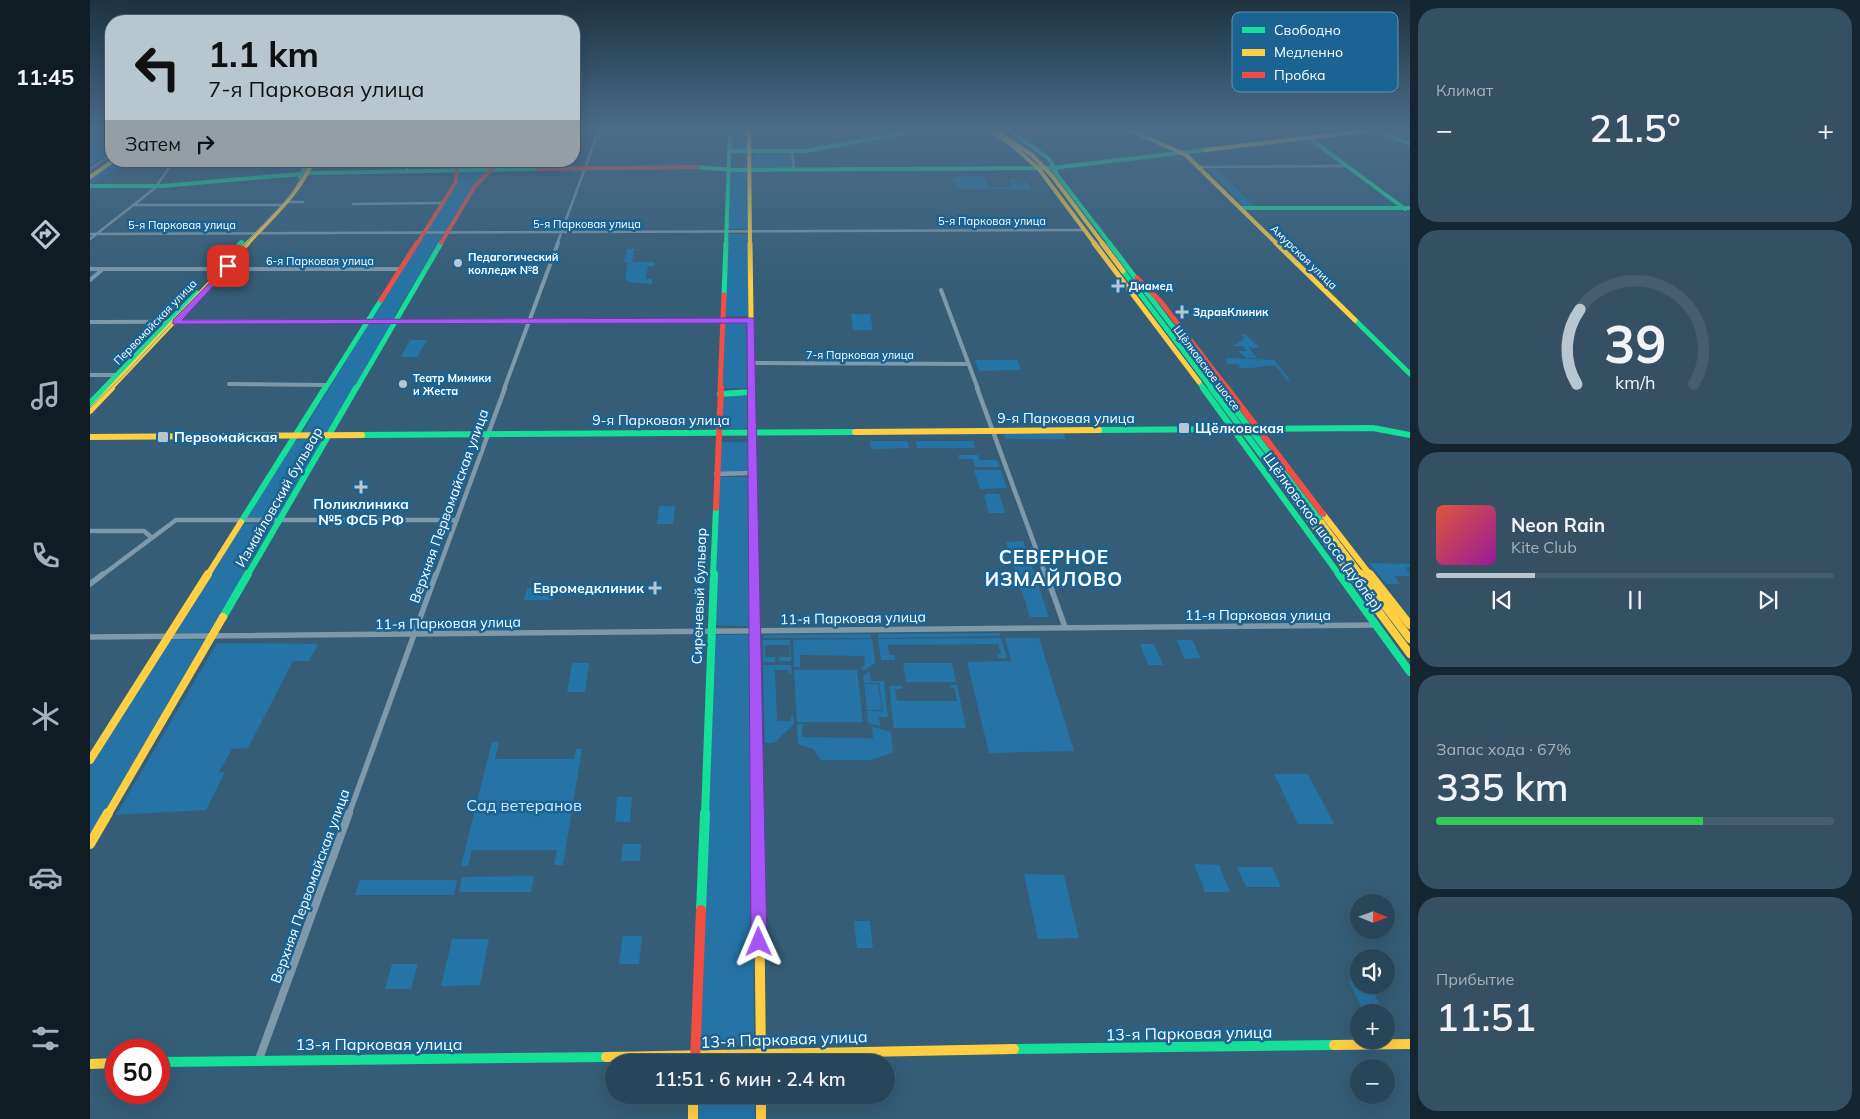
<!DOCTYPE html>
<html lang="ru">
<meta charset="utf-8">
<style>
:root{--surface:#284659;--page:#345062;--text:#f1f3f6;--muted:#a5b1ba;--line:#445e6f;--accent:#b8c6cf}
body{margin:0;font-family:Mulish,sans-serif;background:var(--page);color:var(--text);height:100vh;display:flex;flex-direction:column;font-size:19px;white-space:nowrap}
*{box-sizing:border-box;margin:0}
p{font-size:16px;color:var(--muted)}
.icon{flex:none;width:28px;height:28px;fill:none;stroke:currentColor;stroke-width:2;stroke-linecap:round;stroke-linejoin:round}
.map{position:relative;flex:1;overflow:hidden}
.details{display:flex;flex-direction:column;gap:8px;padding:8px;background:#162631;width:450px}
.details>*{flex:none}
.guide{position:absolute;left:15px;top:15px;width:475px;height:152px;border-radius:20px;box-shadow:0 5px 20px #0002,0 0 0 1px var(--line);background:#b8c6cf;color:#111;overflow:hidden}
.needle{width:32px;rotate:91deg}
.buttons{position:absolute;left:1260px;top:894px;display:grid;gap:10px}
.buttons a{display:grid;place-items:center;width:45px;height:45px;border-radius:50%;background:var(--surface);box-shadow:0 5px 20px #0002,0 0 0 1px var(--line);font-size:25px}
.speed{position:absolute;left:15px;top:1039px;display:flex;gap:10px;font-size:25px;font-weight:700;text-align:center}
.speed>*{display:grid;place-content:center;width:65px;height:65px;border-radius:50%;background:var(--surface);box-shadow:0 5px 20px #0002,0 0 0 1px var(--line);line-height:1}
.speed .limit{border:8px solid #d22;background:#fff;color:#111}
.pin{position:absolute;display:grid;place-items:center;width:42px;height:42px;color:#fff;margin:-21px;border-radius:10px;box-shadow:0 2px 8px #0006}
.me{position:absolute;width:55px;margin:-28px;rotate:359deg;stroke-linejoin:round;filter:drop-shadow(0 0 4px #0008)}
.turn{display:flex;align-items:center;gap:18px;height:105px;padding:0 20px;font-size:22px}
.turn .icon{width:65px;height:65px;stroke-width:2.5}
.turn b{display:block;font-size:35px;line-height:42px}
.then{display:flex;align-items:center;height:48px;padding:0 20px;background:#0003;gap:10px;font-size:19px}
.big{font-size:38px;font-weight:600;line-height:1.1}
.details .widget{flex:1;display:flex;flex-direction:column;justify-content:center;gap:8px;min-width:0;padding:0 18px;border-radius:20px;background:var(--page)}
.details .dial{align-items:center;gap:0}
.dial svg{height:130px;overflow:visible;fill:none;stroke:var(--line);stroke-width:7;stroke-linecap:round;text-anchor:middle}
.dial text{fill:var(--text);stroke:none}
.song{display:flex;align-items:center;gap:15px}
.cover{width:60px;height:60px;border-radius:8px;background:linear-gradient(135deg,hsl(10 70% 55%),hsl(300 70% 35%))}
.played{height:5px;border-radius:2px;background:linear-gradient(90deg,var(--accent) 25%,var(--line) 25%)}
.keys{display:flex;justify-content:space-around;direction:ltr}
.heat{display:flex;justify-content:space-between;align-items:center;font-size:28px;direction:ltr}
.charge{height:8px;border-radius:4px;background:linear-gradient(90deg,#34c759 67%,var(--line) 0)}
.trip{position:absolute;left:515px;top:1054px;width:290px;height:50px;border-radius:25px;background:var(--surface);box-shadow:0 5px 20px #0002,0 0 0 1px var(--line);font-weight:600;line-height:50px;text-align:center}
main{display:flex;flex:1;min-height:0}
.dock{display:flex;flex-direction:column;width:90px;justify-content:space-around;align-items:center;background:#101c24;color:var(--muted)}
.dock .icon{width:35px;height:35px}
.dock .selected{color:var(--accent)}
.dock b{font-size:22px;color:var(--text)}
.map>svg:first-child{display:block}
</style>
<main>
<nav class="dock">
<b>11:45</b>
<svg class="icon selected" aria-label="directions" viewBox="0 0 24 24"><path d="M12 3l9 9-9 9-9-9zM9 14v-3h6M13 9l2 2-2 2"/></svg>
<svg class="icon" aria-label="music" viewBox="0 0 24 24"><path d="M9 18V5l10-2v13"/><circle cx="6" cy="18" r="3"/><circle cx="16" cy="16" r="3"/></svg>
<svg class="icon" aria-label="phone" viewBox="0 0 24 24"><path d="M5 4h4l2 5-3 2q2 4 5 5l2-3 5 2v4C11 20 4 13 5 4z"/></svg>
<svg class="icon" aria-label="climate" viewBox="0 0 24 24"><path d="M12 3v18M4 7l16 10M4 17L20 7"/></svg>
<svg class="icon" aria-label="car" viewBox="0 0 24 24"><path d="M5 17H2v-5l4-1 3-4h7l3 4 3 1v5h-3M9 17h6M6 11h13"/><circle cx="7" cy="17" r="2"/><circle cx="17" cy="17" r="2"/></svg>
<svg class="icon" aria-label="filters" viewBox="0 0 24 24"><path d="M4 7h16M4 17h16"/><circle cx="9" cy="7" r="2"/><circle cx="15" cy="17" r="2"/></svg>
</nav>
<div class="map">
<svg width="1320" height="1119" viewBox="0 0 1320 1119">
<rect width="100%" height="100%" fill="#355d77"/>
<path fill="#2574a5" d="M0,130H21V151L0,165Z
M641,130H658V150H641Z
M700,152L702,168L662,169L664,153Z
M25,161H39L0,185V178Z
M1115,167H1124L1166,207H1155Z
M399,170L386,181L356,232H336L368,182L369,171Z
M640,172H658L659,229H637Z
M894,176L900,187H922L918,176L921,182L920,179H925L927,183H923L927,185L932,182H937L942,190L868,189L861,177Z
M334,234H353L303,319H282Z
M637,234H658L659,316H635Z
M537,249H553L544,250L542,262H565L564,266H558L556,279H562V284L539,282L535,279L538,263L534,262Z
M761,314H780L783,330H763Z
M303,322L238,433H212L279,323Z
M635,323H659V388H632Z
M1152,334H1155L1169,347L1164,349L1158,346L1167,358H1156L1148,351H1157L1153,346H1143L1154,339Z
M320,340H337L327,357H311Z
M1139,358L1184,360L1200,380H1197L1185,365L1162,368L1158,364L1161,368H1150L1148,364H1137L1136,359Z
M885,360H927L931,370L889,371Z
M637,396H660L659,427L654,429L632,428V399Z
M914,434H974L976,439H916Z
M210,439L234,440L188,518H157L205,441Z
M780,441H817L819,448L781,449Z
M826,441H883L885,448H827Z
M631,442H660V472H630Z
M868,455H888L890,460H907L910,467H885L883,459H869Z
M884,470H911L917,488L890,489Z
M629,477H660L661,624L657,626L624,625Z
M897,494H909L915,513H899L894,496Z
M569,506H585L583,524H567Z
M155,524H183L121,630L115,633H87L85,632L152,525Z
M933,541L959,617H940L916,542Z
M1279,563L1320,564V567H1316L1320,576H1304L1310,584H1296Z
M437,588H466L463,600H434Z
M909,633L910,636L788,638V634Z
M781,634V638H673L675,635Z
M626,635H658L661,639L664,1045L609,1046L624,637Z
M911,638L917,658H908L907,654H911L908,644L798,645L799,655H804L805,660H791L788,639Z
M915,638H949L984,751L899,753L877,662L921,661Z
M83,639L115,640L0,837V766L77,643Z
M782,639L785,663L773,671L772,666H775L774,656L710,655V667H704L703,640Z
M673,640H700L701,661H689V657H700L699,645H675V657H685V662H673Z
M1086,640H1102L1111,658L1095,659Z
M127,643L228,644L219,661H203L158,748L142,749L129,772H135L116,810L26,815Z
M1050,644H1064L1073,665H1058Z
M482,663H499L495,692H477Z
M813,663H862L866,682H816Z
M673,665H701L702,674H699L698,670H685L687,721H701V716L703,715L704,724L684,743H675Z
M704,670H767L773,722H707Z
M780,671L781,681H794L798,717H789L790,726L778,723L777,711H793L789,683H774L773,676Z
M774,684H788L792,710H777Z
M860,685H867L876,728H804L799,686H812V689H805L807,701H867L865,689L861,688Z
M707,724L720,725L712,726V737L783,738L782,727L777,725L801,732L803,752L782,760H731L723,749L708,744Z
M402,742H409L405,759H484L486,749H492L473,865H464L467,850H382L378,866H371Z
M1184,774H1218L1244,824H1208Z
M527,797H542L540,822H525Z
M533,844H551L550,861H531Z
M1104,864L1129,865L1140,892H1115Z
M1147,867H1182L1191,887H1156Z
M934,874L974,875L989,938L948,939Z
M444,876L441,892H369L372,877Z
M270,880H367L364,895H265Z
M764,921H780L783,948H767Z
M533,936H552L549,964H529Z
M362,939H399L390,985L351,986Z
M302,964H328L321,989H295Z
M1259,981L1269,982V985H1280L1293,1012H1274Z
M608,1095H664L665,1119H607Z"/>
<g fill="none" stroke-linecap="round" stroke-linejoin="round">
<path stroke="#7e99aa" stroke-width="2.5" d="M702,151L704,169
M1108,167L1257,166
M317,170L318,161
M196,202H213
M263,204L352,203
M43,205H194
M0,234L994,230
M0,239L65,188L84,161
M467,244L509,130"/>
<path stroke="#7e99aa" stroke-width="4" d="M0,269H311
M0,280L13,269
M851,290L888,389
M0,322L662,320
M662,363L879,364
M0,375H30
M139,384L238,385
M414,389L468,243"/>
<path stroke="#7e99aa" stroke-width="4.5" d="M887,388L956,576
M626,474L663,473
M0,531H54L62,538
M11,576L86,520H367
M346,576L415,388"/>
<path stroke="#7e99aa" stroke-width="5.5" d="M956,574L975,627
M0,584L13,574
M0,637L1286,625
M259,814L346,574"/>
<path stroke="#7e99aa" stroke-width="8" d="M169,1059L259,813"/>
<path stroke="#16e098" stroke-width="4" d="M919,130L959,159L966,170
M1284,130L1320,144
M1219,138L1315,209
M639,151H715L831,130
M605,167L646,170L962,168L1115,150
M961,167L1020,244
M210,177L218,161
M0,186H72L222,173L448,169
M1150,208H1320
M150,244L152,242
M636,244L640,130"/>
<path stroke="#16e098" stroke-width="5" d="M1019,243L1130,389
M1033,271L1122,389
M121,277L151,243
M634,295L636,243
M1265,320L1320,374
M1109,382L1114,389
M13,389L107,293
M235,389L291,300
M266,389L351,243"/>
<path stroke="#16e098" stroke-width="6" d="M1113,388L1250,576
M1121,388L1185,473
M1129,388L1232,523
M630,394L662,392
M0,403L15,388
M1009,430L1283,428L1320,435
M272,435L765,432
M663,453L665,576
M151,522L235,388
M157,576L266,388
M623,576L626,508"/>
<path stroke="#16e098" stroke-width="8" d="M665,574L668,814
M1249,574L1320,672
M133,617L158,574
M615,814L624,574"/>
<path stroke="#16e098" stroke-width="10" d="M668,813L669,886
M611,910L615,813
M924,1049L1244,1045
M69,1062L516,1057"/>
<path stroke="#ffcf43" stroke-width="4" d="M659,130L660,244
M900,130L922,145L949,169L1005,244
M905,130L942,155L963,177L1013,244
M1040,130L1096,155L1187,244
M1115,150L1283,130
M0,177L23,161
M157,244C181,218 209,194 223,161"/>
<path stroke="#ffcf43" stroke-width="5" d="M660,243L662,389
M1004,243L1109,382
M1012,243L1033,271
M1186,243L1265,320
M20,389L158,243"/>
<path stroke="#ffcf43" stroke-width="6" d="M662,388L663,453
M0,411L22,388
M765,432L1009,430
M0,437L272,435
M1185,473L1261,576
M1233,514L1281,576
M1232,523L1272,576
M117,576L151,522"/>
<path stroke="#ffcf43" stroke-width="8" d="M1261,574L1320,654
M1271,574L1320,639
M1280,574L1320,625
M0,760L118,574
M18,814L133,617"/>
<path stroke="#ffcf43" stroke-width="10" d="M0,844L18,813
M669,886L671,1062
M1244,1045L1320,1044
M516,1057L924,1049
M0,1064L26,1063
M603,1095V1119
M671,1095V1119"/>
<path stroke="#f24e42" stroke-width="4" d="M448,169L608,167
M351,243L385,186L410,161
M327,244L366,182L367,161"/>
<path stroke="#f24e42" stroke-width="5" d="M1047,278L1071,302L1138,389
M291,300L327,243
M630,389L634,295"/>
<path stroke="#f24e42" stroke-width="6" d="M1137,388L1233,514
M626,508L631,388"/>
<path stroke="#f24e42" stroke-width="10" d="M605,1062L611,910"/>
<path stroke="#7e98a9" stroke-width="1" d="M0,408L34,375L200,196L221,161"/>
<g stroke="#7e98a9" stroke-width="2.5">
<path id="rail" d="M0,169L21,155"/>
</g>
<use href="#rail" stroke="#1a6392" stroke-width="1" stroke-dasharray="2" stroke-linecap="butt"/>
</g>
<linearGradient id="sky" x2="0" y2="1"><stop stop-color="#1d3341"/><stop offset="0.45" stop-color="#4b6d8a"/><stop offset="1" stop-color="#4b6d8a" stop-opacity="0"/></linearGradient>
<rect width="1320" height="286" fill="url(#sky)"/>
<path fill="#a855f7" stroke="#6d37a1" d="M138,264L140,265V268L92,320L664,318L677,942L675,948L669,951L663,948L661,942L657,323L83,324V320Z"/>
<g fill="#b8c6cf" stroke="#1a6392" stroke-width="2">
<circle cx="368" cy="263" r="5"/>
<path d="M1025.5 278.5h5v5h5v5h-5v5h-5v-5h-5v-5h5z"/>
<path d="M1089.5 304.5h5v5h5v5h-5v5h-5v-5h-5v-5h5z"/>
<circle cx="313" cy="384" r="5"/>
<rect x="1088" y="422" width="12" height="12" rx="2.5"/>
<rect x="67" y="431" width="12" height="12" rx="2.5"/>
<path d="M268.5 479.5h5v5h5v5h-5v5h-5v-5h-5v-5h5z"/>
<path d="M562.5 580.5h5v5h5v5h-5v5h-5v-5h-5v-5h5z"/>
</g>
<g text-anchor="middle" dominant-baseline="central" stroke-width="5" stroke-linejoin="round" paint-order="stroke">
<g font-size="11" fill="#fff" stroke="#1a6392">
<text x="902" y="221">5-я Парковая улица</text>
<text x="497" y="224">5-я Парковая улица</text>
<text x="92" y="225">5-я Парковая улица</text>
<text transform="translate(1214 257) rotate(44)">Амурская улица</text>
<text x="230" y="261">6-я Парковая улица</text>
<text transform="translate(65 322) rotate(-46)">Первомайская улица</text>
<text x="770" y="355">7-я Парковая улица</text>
<text transform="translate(1117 368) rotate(53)">Щёлковское шоссе</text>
</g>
<g font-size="11" font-weight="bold" fill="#fff" stroke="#1a6392" text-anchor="start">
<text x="378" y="257">Педагогический<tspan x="378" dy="13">колледж №8</tspan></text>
<text x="1039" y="286">Диамед</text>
<text x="1103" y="312">ЗдравКлиник</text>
<text x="323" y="378">Театр Мимики<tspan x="323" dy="13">и Жеста</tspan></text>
</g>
<g font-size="14" fill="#fff" stroke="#1a6392">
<text x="976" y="418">9-я Парковая улица</text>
<text x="571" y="420">9-я Парковая улица</text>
<text transform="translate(189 497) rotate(-60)">Измайловский бульвар</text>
<text transform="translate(359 506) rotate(-70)">Верхняя Первомайская улица</text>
<text transform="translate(1233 532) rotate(54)">Щёлковское шоссе (дублёр)</text>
<text transform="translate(609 596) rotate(-88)">Сиреневый бульвар</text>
<text x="1168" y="615">11-я Парковая улица</text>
<text transform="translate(763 618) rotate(-1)">11-я Парковая улица</text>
<text transform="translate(358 623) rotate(-1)">11-я Парковая улица</text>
<text transform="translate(220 886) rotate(-70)">Верхняя Первомайская улица</text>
</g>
<g font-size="14" font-weight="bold" fill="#fff" stroke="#1a6392" text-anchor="start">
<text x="1105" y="428">Щёлковская</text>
<text x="84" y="437">Первомайская</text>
<text x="271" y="504" text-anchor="middle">Поликлиника<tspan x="271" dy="16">№5 ФСБ РФ</tspan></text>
<text x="554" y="588" text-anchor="end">Евромедклиник</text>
</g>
<g font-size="16" fill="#d1ebfb" stroke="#1a6392">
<text x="434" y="805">Сад ветеранов</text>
</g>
<g font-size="16" fill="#fff" stroke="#1a6392">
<text transform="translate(1099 1033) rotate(-1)">13-я Парковая улица</text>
<text transform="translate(694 1039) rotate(-2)">13-я Парковая улица</text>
<text x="289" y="1044">13-я Парковая улица</text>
</g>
<g font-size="19" font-weight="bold" letter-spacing="1" fill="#fff" stroke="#1a6392">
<text x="964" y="557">СЕВЕРНОЕ<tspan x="964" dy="22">ИЗМАЙЛОВО</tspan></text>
</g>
</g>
<rect x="1142" y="12" width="166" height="80" rx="8" fill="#1a6392" stroke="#5f92b3" stroke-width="1"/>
<rect x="1152" y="27" width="23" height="6" fill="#16e098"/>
<rect x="1152" y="49" width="23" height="7" fill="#ffcf43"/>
<rect x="1152" y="72" width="23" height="6" fill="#f24e42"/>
<g font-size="14" fill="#fff">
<text x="1184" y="35">Свободно</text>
<text x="1184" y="57">Медленно</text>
<text x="1184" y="80">Пробка</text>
</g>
</svg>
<div class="buttons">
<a><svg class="needle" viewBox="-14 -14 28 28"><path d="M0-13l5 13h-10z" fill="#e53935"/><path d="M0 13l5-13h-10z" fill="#a5b1ba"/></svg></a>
<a><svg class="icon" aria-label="sound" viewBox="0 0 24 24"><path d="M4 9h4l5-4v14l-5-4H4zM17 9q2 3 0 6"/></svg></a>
<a>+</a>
<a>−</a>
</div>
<div class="speed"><div class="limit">50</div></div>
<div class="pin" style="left:138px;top:266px;background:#d93025"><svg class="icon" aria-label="arrive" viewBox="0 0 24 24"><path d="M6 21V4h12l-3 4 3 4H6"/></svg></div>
<svg class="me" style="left:669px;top:942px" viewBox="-20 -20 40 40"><path d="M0-17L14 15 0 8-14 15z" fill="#a855f7" stroke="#fff" stroke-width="4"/></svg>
<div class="trip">11:51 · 6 мин · 2.4 km</div>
<div class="guide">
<div class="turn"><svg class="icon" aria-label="left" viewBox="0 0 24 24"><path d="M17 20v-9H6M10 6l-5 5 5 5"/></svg><div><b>1.1 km</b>7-я Парковая улица</div></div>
<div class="then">Затем<svg class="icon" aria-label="right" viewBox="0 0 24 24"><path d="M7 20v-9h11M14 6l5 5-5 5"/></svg></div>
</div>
</div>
<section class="details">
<div class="widget"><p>Климат</p>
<div class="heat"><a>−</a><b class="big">21.5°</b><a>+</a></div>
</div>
<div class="widget dial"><svg viewBox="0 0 100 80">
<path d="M14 69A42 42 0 1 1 86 69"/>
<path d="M14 69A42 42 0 0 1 16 23" stroke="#b8c6cf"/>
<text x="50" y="56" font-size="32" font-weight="700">39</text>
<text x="50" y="72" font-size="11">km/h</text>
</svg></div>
<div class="widget">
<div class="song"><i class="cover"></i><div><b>Neon Rain</b><p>Kite Club</p></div></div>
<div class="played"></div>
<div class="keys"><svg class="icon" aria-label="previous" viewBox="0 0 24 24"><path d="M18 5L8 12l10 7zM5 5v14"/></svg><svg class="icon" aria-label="pause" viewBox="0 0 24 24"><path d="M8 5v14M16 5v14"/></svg><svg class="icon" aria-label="next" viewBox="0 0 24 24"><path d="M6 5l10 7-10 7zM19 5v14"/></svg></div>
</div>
<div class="widget"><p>Запас хода · 67%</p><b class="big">335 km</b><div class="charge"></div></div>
<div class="widget"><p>Прибытие</p><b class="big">11:51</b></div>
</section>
</main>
